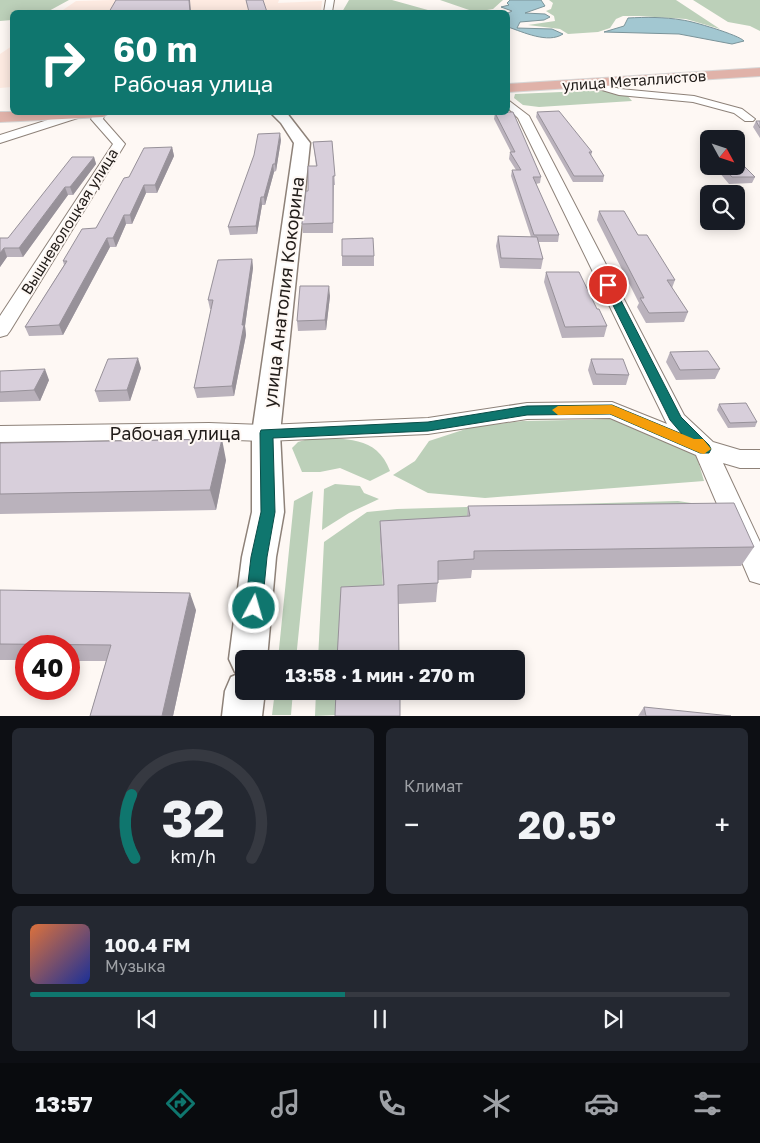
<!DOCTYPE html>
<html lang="ru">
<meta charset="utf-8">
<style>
:root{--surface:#171b24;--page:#242831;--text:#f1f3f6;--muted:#9ea1a6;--line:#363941;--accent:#0f766e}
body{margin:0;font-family:"Golos Text",sans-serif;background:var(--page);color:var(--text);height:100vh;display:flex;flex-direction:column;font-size:19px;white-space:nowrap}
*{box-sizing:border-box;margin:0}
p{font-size:16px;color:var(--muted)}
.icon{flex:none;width:28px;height:28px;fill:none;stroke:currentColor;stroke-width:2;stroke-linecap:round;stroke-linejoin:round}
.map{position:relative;height:716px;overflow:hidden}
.sheet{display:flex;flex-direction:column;gap:12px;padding:12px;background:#0d0f14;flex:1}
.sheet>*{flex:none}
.top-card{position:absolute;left:10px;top:10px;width:500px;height:105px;border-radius:8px;box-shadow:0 2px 12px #0003;background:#0f766e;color:#fff;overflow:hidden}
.needle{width:32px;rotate:130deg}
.tools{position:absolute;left:700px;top:130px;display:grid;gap:10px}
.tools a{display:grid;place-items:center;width:45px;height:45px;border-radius:8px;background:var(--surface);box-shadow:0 2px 12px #0003;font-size:25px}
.speed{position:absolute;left:15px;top:635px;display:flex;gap:10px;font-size:25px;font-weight:700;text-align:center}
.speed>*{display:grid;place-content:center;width:65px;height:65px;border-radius:50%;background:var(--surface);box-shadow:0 2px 12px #0003;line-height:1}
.speed .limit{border:8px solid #d22;background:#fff;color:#111}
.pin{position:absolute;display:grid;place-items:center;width:42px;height:42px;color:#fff;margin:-21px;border:2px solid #fff;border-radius:50%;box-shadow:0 1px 5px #0007}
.me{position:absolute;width:55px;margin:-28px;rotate:6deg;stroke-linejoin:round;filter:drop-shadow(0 0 4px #0008)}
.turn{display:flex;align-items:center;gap:18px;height:105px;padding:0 20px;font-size:22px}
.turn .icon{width:65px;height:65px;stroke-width:2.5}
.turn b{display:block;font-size:35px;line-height:42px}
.big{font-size:38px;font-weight:700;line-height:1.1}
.sheet .card{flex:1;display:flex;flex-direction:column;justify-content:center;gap:8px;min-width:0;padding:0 18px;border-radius:8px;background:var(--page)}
.sheet .dial{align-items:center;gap:0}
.dial svg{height:130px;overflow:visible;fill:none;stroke:var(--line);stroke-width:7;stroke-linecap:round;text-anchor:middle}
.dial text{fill:var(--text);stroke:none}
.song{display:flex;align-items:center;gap:15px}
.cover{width:60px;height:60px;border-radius:8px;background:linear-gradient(135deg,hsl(20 70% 55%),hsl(230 70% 35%))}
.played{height:5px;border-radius:2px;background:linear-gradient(90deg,var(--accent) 45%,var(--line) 45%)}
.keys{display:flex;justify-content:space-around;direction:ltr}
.heat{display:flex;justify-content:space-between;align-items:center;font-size:28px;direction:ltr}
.sheet .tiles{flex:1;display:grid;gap:12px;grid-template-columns:1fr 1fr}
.card:last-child{grid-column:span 2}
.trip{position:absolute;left:235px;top:650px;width:290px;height:50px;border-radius:8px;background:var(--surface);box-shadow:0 2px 12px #0003;font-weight:700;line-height:50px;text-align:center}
.tab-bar{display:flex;height:80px;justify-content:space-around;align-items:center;background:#090b0e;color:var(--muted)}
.tab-bar .icon{width:35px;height:35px}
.tab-bar .current{color:var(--accent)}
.tab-bar b{font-size:22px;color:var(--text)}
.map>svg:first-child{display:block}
</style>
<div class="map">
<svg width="760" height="716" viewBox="0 0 760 716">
<rect width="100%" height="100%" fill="#fef8f4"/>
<path fill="#feebe2" d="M113,0H279L278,3L322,1L321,12H60L76,1Z
M12,46V87L0,88V54Z"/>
<path fill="#bcd0b9" d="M0,0H69L47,12H12V20L0,21Z
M349,0H392L435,12H342Z
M440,0H503L493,9L475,12Z
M549,0H676L720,29L686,19L639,16H623L616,19L610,28L598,32L568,34L560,29L528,25L555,21L554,16L546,11L551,9L553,3Z
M693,0H760V31L750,26L728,22Z
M608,90L627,95L632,101L539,107L523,105L514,98L515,94Z
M615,419L696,454L704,481L485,498L428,493L393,475L415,461L429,441L472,427L523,421Z
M312,438C344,439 377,435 390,471L370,481L340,468L320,472H302L292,448L298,442Z
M335,484L360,486L364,493L379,499L349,513L322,530L324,489Z
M313,491L296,659H278L294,501Z
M678,501L711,506L380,541L384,604L340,659H318L324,542L367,512L397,509Z
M275,691H293L291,715H272Z
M316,691H338L337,715L315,716Z"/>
<path fill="#a2c7d1" stroke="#7b949a" d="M510,0H541L545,6L525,13L545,14L550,17L544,20L520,22L517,28L552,29L563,34C548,44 523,32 508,27V13L512,11L501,7L509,5L507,3Z
M628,18C645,17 665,17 682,20C692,21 739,35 744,41L732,44L679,34L604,32L624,26Z"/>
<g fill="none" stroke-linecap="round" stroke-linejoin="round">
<g stroke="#8e8279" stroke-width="2">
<path id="minor" d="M326,0H334L332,12H324Z
M589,80L620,89L694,96L742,109L755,119L753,121H745L734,113L693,102L619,95L585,85L584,83Z
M508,100L529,116L684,415L713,442L740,450H760V468H740L723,463L760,542V584L750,581L696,455L610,418L527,419L428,434L266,441L209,439L0,442V426L209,423L266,425L428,418L527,403L612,402L667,424L518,118L508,108Z
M73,112L89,113L87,115L0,143V135Z
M95,112H105L103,119L125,144L10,331L7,335L0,337V316L113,144L91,119Z"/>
</g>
<g stroke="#8e8279" stroke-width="3">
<path id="tertiary" d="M270,112H286L310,143L280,433L284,512L276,557L267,659H244V691H265L262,716H222L225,691L231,677L238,674L235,672L229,659L242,557L252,512V433L294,143L281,123Z"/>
</g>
<g stroke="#d7d6d6" stroke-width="2">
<path id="primary" d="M760,68V76L508,92V84Z
M0,112H111L103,117L0,122Z"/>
</g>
<use href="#minor" fill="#fff" fill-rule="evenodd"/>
<use href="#tertiary" fill="#fff" fill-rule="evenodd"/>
<use href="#primary" fill="#e0b2a9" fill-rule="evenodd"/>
</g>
<path fill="#bab2bc" d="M537,112L592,152L591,156L604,176L603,182H573L536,117Z
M495,113L541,177L540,183L536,184L559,235L558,242H538L543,259L541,269L500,268L496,246L498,236L531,237L511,176L512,170H516L509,159L510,152H511L494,119Z
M756,121H760V138L753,127Z
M281,140L276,171L274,172L265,205H262L257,234L230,235L228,227Z
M332,141L335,185H334L333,233H303L302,224L308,191L316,166L313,142Z
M703,145H709V161L701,152Z
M172,147L174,156L157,193H146L132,224H126L116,247H110L63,335L29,336L25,327L64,265L63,261L96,228L129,177Z
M94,157L96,164L73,195H68L23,257H7L0,267V238H8Z
M714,166H736L755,177L752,183L729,184Z
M599,211L638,235L675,280L672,288L688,312L684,322L646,323L637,307L639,303L597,220Z
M342,256H374V266H342Z
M252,259L253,268L245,326L246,335L234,396L197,398L194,388L211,309H210L208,300Z
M546,272L597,309L607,326L604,337L562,338L544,282Z
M330,296L326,330L298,331L297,321Z
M670,352L720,369L715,379L676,380L666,362Z
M591,359L629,375L626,385H593L588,370Z
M141,368L130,401L99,402L95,391Z
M0,371L49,380L40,401L0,402Z
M719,404L757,422L755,427L728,428L717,410Z
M0,443L226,460L216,510L0,514Z
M468,506L754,547L741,566L472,570L471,578L438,580L436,602L398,604L383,586L380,541V521L467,516Z
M0,590L196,610L173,716H90L106,661H69V646H26V660H0Z
M644,707L646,716H638Z"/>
<path fill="#979199" d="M189,0H190L191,12H190Z
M280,133L281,140L276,171L275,164Z
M172,147L174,156L157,193L155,185Z
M94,157L96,164L73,195L70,187Z
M273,164L274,172L265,205L264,197Z
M144,185L146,193L132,224L130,215Z
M65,187L68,195L23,257L19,248Z
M261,197L262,205L257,234L256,226Z
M124,215L126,224L116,247L113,238Z
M107,238L110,247L63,335L59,325Z
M4,248L7,257L0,267V253Z
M252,259L253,268L245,326L246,335L234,396L232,386Z
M329,286L330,296L326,330L325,320Z
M138,358L141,368L130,401L127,390Z
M45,369L49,380L40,401L34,390Z
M222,439L226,460L216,510L210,490Z
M190,593L196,610L173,716H162Z"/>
<path fill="#d8cfdb" stroke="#979199" d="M116,0H189L190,12H109Z
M246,0H263L267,12H249Z
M559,111L592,152H589L604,176H574L537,112Z
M508,112H513L541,177H533L559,235H534L512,170H521L510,152H515L495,113Z
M756,121H760V128Z
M280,133L275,164H273L264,197H261L256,226L228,227L254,155L258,134Z
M332,141L335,176H333V223L302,224L306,191H308V166H317L313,142Z
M703,145H709V152Z
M172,147L155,185H144L130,215H124L113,238H107L59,325L25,327L67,261H63L82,229L96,228L124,178L129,177L144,148Z
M72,157H94L70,187H65L19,248H4L0,253V238H8Z
M736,158L755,177H732L722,166H736Z
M599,211H624L638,235H647L675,280H667L688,312L649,313L640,298H644Z
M498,236L537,237L543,259L501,258Z
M373,238L374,256H342V239Z
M252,259L242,325H244L232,386L194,388L213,300H208L218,260Z
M546,272H579L597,309H599L607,326L565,327Z
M300,286H329L325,320L297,321Z
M708,351L720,369L680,370L670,352Z
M138,358L127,390L95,391L108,359Z
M591,359H623L629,375L596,374Z
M45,369L34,390L0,392V371Z
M746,403L757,422L730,423L719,404Z
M222,439L210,490L0,494V443Z
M734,503L754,547L474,551V559L438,561V583L398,585L399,659H337L341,587L384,585L380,521L470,516L468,506Z
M0,590L190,593L162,716H90L111,645L0,644Z
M336,691H400V716H335Z
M644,707L731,716H646Z"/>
<path fill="#0f766e" stroke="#0a4d48" d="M608,282L613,285L681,417L709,445L711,449L709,453H700L610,414L527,415L428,431L273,438L275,512L267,557L262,608L259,613L254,616L248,613L245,608L251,557L261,512L260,433L261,430L428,422L527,406L612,405L682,434L670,420L603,285Z"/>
<path fill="#f59e0b" d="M612,405L694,439H703L711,449L704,454L700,453L610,414L558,415L552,410L558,406Z"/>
<g text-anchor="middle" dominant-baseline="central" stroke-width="4" stroke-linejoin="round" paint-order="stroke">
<g font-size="15" fill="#211c19" stroke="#fef8f4">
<text transform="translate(634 80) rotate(-4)">улица Металлистов</text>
<text transform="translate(69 221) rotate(-58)">Вышневолоцкая улица</text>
</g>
<g font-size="18" fill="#211c19" stroke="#fef8f4">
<text transform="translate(283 292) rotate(-83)">улица Анатолия Кокорина</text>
<text x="175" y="433">Рабочая улица</text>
</g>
</g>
</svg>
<div class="tools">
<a><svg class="needle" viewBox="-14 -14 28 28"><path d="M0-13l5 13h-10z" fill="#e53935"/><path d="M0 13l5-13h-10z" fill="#9ea1a6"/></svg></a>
<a><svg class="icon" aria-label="search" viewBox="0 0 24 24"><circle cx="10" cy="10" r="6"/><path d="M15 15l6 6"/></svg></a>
</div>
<div class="speed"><div class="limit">40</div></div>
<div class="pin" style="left:608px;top:285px;background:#d93025"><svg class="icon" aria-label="arrive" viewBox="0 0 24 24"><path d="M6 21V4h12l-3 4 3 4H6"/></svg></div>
<svg class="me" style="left:254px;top:608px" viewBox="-20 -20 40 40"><circle r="17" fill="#0f766e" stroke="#fff" stroke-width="3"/><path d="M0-11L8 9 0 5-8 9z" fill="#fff"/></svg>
<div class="trip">13:58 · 1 мин · 270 m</div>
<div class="top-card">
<div class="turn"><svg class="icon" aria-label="right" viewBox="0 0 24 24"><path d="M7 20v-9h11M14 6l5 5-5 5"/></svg><div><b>60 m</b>Рабочая улица</div></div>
</div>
</div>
<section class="sheet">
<div class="tiles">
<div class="card dial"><svg viewBox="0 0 100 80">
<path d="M14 69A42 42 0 1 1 86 69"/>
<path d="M14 69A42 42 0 0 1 12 30" stroke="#0f766e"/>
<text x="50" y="56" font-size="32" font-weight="700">32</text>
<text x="50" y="72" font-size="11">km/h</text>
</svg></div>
<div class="card"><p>Климат</p>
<div class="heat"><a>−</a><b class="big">20.5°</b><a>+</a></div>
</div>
<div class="card">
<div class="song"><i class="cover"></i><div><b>100.4 FM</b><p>Музыка</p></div></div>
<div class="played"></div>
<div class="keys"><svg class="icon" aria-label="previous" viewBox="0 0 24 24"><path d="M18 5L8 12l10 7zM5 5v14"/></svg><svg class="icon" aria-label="pause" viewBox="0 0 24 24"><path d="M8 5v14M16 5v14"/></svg><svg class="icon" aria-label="next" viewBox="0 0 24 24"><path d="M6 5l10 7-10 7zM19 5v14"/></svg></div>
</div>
</div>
</section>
<nav class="tab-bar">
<b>13:57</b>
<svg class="icon current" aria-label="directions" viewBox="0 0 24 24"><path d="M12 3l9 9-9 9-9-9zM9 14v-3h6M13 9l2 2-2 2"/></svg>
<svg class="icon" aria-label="music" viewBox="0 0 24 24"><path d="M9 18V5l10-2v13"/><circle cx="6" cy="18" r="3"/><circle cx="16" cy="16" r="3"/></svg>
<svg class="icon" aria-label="phone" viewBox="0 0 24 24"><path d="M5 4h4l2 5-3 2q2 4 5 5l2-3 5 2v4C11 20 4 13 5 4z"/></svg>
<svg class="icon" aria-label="climate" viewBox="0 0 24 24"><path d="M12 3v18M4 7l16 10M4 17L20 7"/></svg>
<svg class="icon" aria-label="car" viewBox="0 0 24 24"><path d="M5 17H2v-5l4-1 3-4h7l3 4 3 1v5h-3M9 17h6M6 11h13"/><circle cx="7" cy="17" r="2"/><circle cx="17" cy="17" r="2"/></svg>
<svg class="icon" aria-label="filters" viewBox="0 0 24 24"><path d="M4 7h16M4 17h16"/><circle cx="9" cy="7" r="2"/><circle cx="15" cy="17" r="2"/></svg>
</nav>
